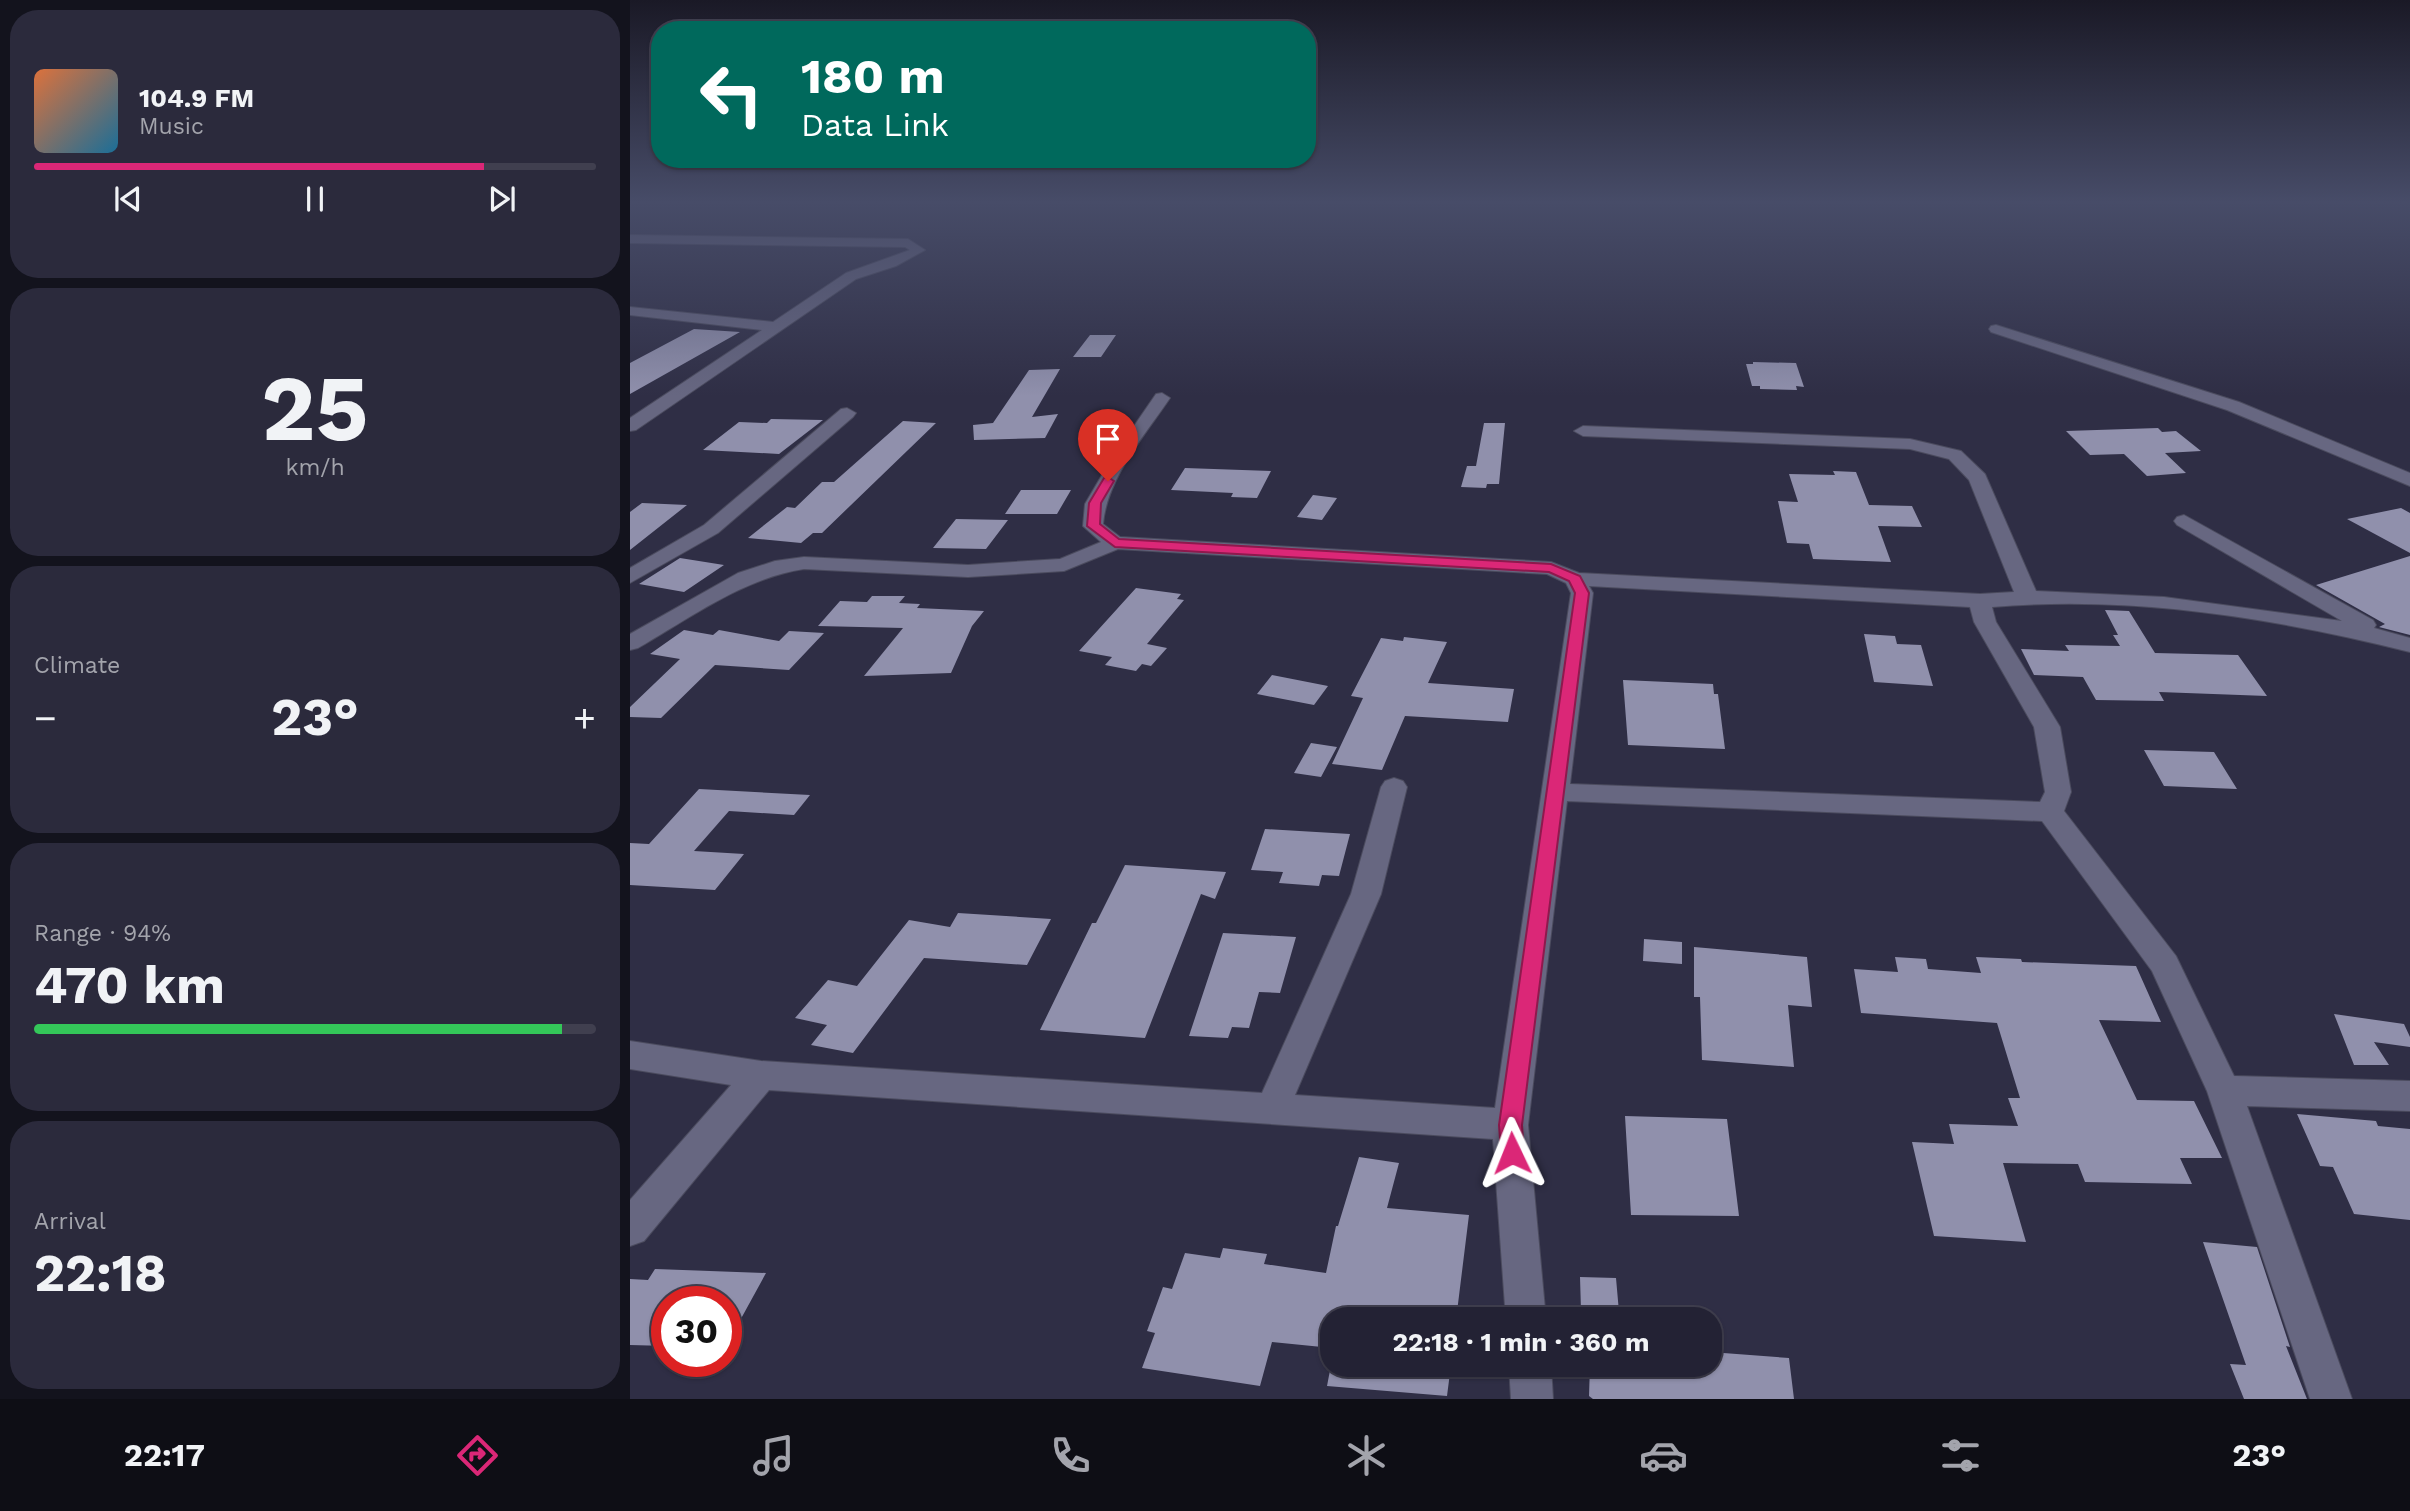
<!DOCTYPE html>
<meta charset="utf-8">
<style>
:root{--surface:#232234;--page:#2b2a3c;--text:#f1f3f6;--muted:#a3a4ac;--line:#403f4f;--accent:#db2777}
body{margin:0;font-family:"Work Sans",sans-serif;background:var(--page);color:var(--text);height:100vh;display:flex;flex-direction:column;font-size:26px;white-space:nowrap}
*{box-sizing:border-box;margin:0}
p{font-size:23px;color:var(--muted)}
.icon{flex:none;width:38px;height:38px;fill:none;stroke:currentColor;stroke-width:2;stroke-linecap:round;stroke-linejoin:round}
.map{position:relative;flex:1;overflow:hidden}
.details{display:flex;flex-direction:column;gap:10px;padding:10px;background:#13131d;width:630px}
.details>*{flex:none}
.top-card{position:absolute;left:21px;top:21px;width:665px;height:147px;border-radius:28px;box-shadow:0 2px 5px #0004,0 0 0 2px var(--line);background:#00695c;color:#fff;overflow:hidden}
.speed{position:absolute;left:21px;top:1286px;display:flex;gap:14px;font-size:35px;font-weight:700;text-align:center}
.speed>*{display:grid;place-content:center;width:91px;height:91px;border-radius:50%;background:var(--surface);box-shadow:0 2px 5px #0004,0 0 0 2px var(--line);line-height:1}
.speed .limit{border:10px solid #d22;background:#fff;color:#111}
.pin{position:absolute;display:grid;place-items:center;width:60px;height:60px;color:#fff;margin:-72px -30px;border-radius:50% 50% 50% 0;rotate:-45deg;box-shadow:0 0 7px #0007}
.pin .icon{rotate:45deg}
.me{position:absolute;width:77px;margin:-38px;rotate:358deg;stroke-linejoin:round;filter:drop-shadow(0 0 5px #0008)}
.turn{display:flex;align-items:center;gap:24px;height:147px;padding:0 35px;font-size:32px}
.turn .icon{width:91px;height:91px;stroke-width:2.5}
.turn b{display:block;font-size:49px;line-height:60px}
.big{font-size:52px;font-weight:700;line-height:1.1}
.details .widget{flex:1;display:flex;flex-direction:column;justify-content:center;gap:10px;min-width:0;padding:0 24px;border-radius:28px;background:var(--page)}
.details .dial{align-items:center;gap:0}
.dial b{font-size:91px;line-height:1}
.song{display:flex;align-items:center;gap:21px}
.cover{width:84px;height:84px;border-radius:10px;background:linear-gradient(135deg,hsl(20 70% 55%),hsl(200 70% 35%))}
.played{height:7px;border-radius:4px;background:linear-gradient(90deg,var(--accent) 80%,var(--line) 80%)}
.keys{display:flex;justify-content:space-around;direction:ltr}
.heat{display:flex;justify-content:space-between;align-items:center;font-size:38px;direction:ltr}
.charge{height:10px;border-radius:5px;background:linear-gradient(90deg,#34c759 94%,var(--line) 0)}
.trip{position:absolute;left:690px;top:1307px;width:402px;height:70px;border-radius:28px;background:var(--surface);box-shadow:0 2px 5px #0004,0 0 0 2px var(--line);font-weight:700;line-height:70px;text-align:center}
.menu{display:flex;height:112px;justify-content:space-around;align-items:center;background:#0e0e15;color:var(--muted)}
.menu .icon{width:49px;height:49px}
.menu .active{color:var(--accent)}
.menu b{font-size:32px;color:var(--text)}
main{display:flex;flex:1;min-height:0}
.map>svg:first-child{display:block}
</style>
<main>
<section class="details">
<div class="widget">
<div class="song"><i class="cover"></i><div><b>104.9 FM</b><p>Music</p></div></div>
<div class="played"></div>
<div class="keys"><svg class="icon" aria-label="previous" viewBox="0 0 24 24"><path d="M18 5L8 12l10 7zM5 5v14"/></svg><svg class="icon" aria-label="pause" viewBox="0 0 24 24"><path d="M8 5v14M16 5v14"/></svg><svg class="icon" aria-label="next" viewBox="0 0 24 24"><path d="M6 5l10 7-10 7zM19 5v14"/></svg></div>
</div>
<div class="widget dial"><b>25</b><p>km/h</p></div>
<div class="widget"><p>Climate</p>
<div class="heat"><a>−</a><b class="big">23°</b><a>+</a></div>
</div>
<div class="widget"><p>Range · 94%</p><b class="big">470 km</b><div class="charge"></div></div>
<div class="widget"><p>Arrival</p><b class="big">22:18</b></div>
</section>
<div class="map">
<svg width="1780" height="1399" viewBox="0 0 1780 1399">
<rect width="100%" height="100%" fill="#2f2e45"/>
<path fill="#9090ac" d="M64,329L110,332L0,394V363Z
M460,335H486L471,357H443Z
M1123,362L1166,363L1174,387L1166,386L1167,390L1130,389V386H1122L1116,364H1123Z
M430,369L402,417L428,414L415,438L344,440L343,425L363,423L399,370Z
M141,419L193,420L149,454L73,450L109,422L137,423Z
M273,421L306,423L192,533H183L171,543L118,538L157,507L165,508L192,482H204Z
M854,423H875L869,484H857L856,488L831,487L837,466H846Z
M1528,428L1532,432L1546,431L1571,451L1535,453L1556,473L1517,476L1494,454L1460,455L1436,431Z
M555,468L641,471L627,498L601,497L603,493L541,490Z
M1203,471L1226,472L1239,505L1282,506L1292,527L1248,526L1261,562L1183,559L1179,544L1157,543L1148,501L1168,502L1159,474L1205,475Z
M391,490H441L427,514H375Z
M683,495L707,498L692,520L667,517Z
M12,503L57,505L0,550V512Z
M1771,508L1780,513V553L1717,519Z
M326,519L378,520L356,549L303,548Z
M1780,556V635L1749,627L1755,624L1686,585Z
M50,558L94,565L54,592L9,584Z
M506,588L551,594L547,599L554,600L517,644L537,648L521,666L512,664L506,671L475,665L482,657L449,651Z
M242,596H275L269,603L290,604L287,608L354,611L342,626L321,673L234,676L273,628L188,626L210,601L237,602Z
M1475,610L1499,611L1525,653L1608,655L1637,696L1529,692L1534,701L1466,700L1453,677L1404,675L1391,649L1439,651L1435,645L1490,646L1483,635H1488Z
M54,630L83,635L89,630L149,641L159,631L194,633L159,670L85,665L31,718L0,717V707L50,659L20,654Z
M1234,634L1265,636L1267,644L1291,645L1303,686L1244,682Z
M774,637L817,642L798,683L884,689L878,722L775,716L752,770L702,764L733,698L721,696L751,638L773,641Z
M642,675L698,686L684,705L627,694Z
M993,680L1083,684L1084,694H1088L1095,749L998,745Z
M681,743L707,747L691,777L664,773Z
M1514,750L1584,752L1607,789L1534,786Z
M69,789L180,795L164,815L99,811L64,851L114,854L85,890L0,885V843L19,844Z
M635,829L720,834L709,876L692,875L689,886L649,883L653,872L621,870Z
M495,865L596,872L585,899L571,894L515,1038L410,1030L462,923H466Z
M328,913L421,919L397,965L294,958L223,1053L181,1045L197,1025L165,1018L198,980L227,986L279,920L320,927Z
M593,933L666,937L650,993L629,992L619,1028L602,1027L598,1038L559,1036Z
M1014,939L1052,942V964L1013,961Z
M1064,947L1177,957L1182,1007L1158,1005L1164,1067L1072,1060L1070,997H1064Z
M1265,957L1296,959L1298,969L1351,973L1346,957L1391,959L1392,962L1506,966L1531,1022L1469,1020L1507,1100L1564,1101L1592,1158H1550L1562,1184L1455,1182L1448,1164L1373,1163L1396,1242L1304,1236L1282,1142L1324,1144L1319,1124L1388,1126L1378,1098H1390L1367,1023L1231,1013L1224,969L1268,972Z
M1704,1014L1774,1024L1780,1037V1047L1744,1042L1759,1065H1724Z
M1667,1114L1746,1121L1748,1126L1780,1129V1220L1724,1214L1703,1167L1690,1166Z
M995,1116L1097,1119L1109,1216L1001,1215Z
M729,1157L769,1163L757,1208L839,1215L826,1320H702V1348L642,1342L630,1386L512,1368L525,1333L517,1331L533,1287L542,1289L555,1253L590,1258L593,1248L637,1254L634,1264L696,1273L706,1226H708Z
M1573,1242L1627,1247L1660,1347L1656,1346L1677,1399H1614L1600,1364L1616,1365Z
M25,1269L136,1273L96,1346V1302H37V1346L0,1345V1279L18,1280Z
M950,1277L986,1278L989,1312L951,1311Z
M1080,1352L1159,1358L1164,1399H963L959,1396L960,1365H1080Z
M701,1365H821L817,1396L697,1386Z"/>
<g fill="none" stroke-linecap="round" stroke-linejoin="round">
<g stroke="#4b4b5e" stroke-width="2">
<path id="minor" d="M0,235L278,239L295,250L266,266L226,279L6,430L0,431V418L132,330L0,315V307L143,322L216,273L280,250L275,247L0,243Z
M1366,325L1609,402L1780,473V486L1597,410L1361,332L1359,329L1361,326Z
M532,393L540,398C515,435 477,478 473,524L490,537L921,562L949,573L1350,594L1384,592L1339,480L1319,459L1280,449L953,436L944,431L953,426L1280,439L1331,451L1355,474L1406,591L1534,597L1712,621L1547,525L1544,521L1547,517L1554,515L1743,620L1746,625L1744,628L1780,638V652C1645,618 1502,595 1362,607L1366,622L1430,727L1441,792L1434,811L1546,956L1604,1076L1780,1081V1111L1617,1106L1722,1399H1680L1577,1091L1522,971L1412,821L937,801L898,1125L916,1320H876L863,1139L139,1090L14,1241L0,1246V1200L101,1085L0,1069V1041L131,1061L632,1093L721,894L751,787L755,781L764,778L773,781L777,787L751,894L665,1095L865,1108L941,593L936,583L917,574L488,549L434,571L338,577L174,569C114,578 60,618 8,648L0,650V634L108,573L145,561L174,557L338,565L430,559L471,542L453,526L455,504L482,458L526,394ZM959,586L1340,607L1344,622L1404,727L1415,792L1410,802L940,784L963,593Z
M217,408L226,413L223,417L88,533L0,583V568L74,525L211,409Z
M879,1365H921L923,1399H881Z"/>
</g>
<use href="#minor" fill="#676781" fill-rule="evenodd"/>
</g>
<linearGradient id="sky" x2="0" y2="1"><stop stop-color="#1a1926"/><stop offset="0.51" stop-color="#474c68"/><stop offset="1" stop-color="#474c68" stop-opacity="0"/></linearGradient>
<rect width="1780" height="396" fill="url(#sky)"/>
<path fill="#db2777" stroke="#8e194d" stroke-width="2" d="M478,477L484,481L471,503L470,524L489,539L921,564L950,576L959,593L892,1125L894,1153L891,1160L882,1163L874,1160L871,1153L869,1125L945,593L939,581L919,572L485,547L457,526L459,503L474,478Z"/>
</svg>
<div class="speed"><div class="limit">30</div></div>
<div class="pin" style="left:478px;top:481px;background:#d93025"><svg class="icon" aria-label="arrive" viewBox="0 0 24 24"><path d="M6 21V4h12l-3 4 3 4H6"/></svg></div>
<svg class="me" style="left:882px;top:1153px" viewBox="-20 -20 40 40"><path d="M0-17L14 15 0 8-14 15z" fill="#db2777" stroke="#fff" stroke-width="4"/></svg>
<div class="trip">22:18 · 1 min · 360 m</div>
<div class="top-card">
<div class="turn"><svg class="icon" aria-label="left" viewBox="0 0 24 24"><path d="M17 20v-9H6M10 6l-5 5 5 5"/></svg><div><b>180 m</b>Data Link</div></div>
</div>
</div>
</main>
<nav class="menu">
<b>22:17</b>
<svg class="icon active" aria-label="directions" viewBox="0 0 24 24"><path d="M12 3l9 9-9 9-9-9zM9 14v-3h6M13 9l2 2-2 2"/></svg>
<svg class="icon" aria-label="music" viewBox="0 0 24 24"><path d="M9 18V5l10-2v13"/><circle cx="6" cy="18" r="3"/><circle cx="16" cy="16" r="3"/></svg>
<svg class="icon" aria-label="phone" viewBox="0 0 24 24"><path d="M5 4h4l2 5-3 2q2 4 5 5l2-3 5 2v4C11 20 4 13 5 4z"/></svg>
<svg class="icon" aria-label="climate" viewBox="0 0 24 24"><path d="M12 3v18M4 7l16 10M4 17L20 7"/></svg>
<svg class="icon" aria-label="car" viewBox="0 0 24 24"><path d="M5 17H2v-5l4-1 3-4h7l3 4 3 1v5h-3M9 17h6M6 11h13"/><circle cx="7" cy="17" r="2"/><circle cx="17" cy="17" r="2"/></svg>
<svg class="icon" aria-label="filters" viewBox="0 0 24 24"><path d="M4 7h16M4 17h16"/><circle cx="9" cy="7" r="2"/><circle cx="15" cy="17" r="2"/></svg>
<b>23°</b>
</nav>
